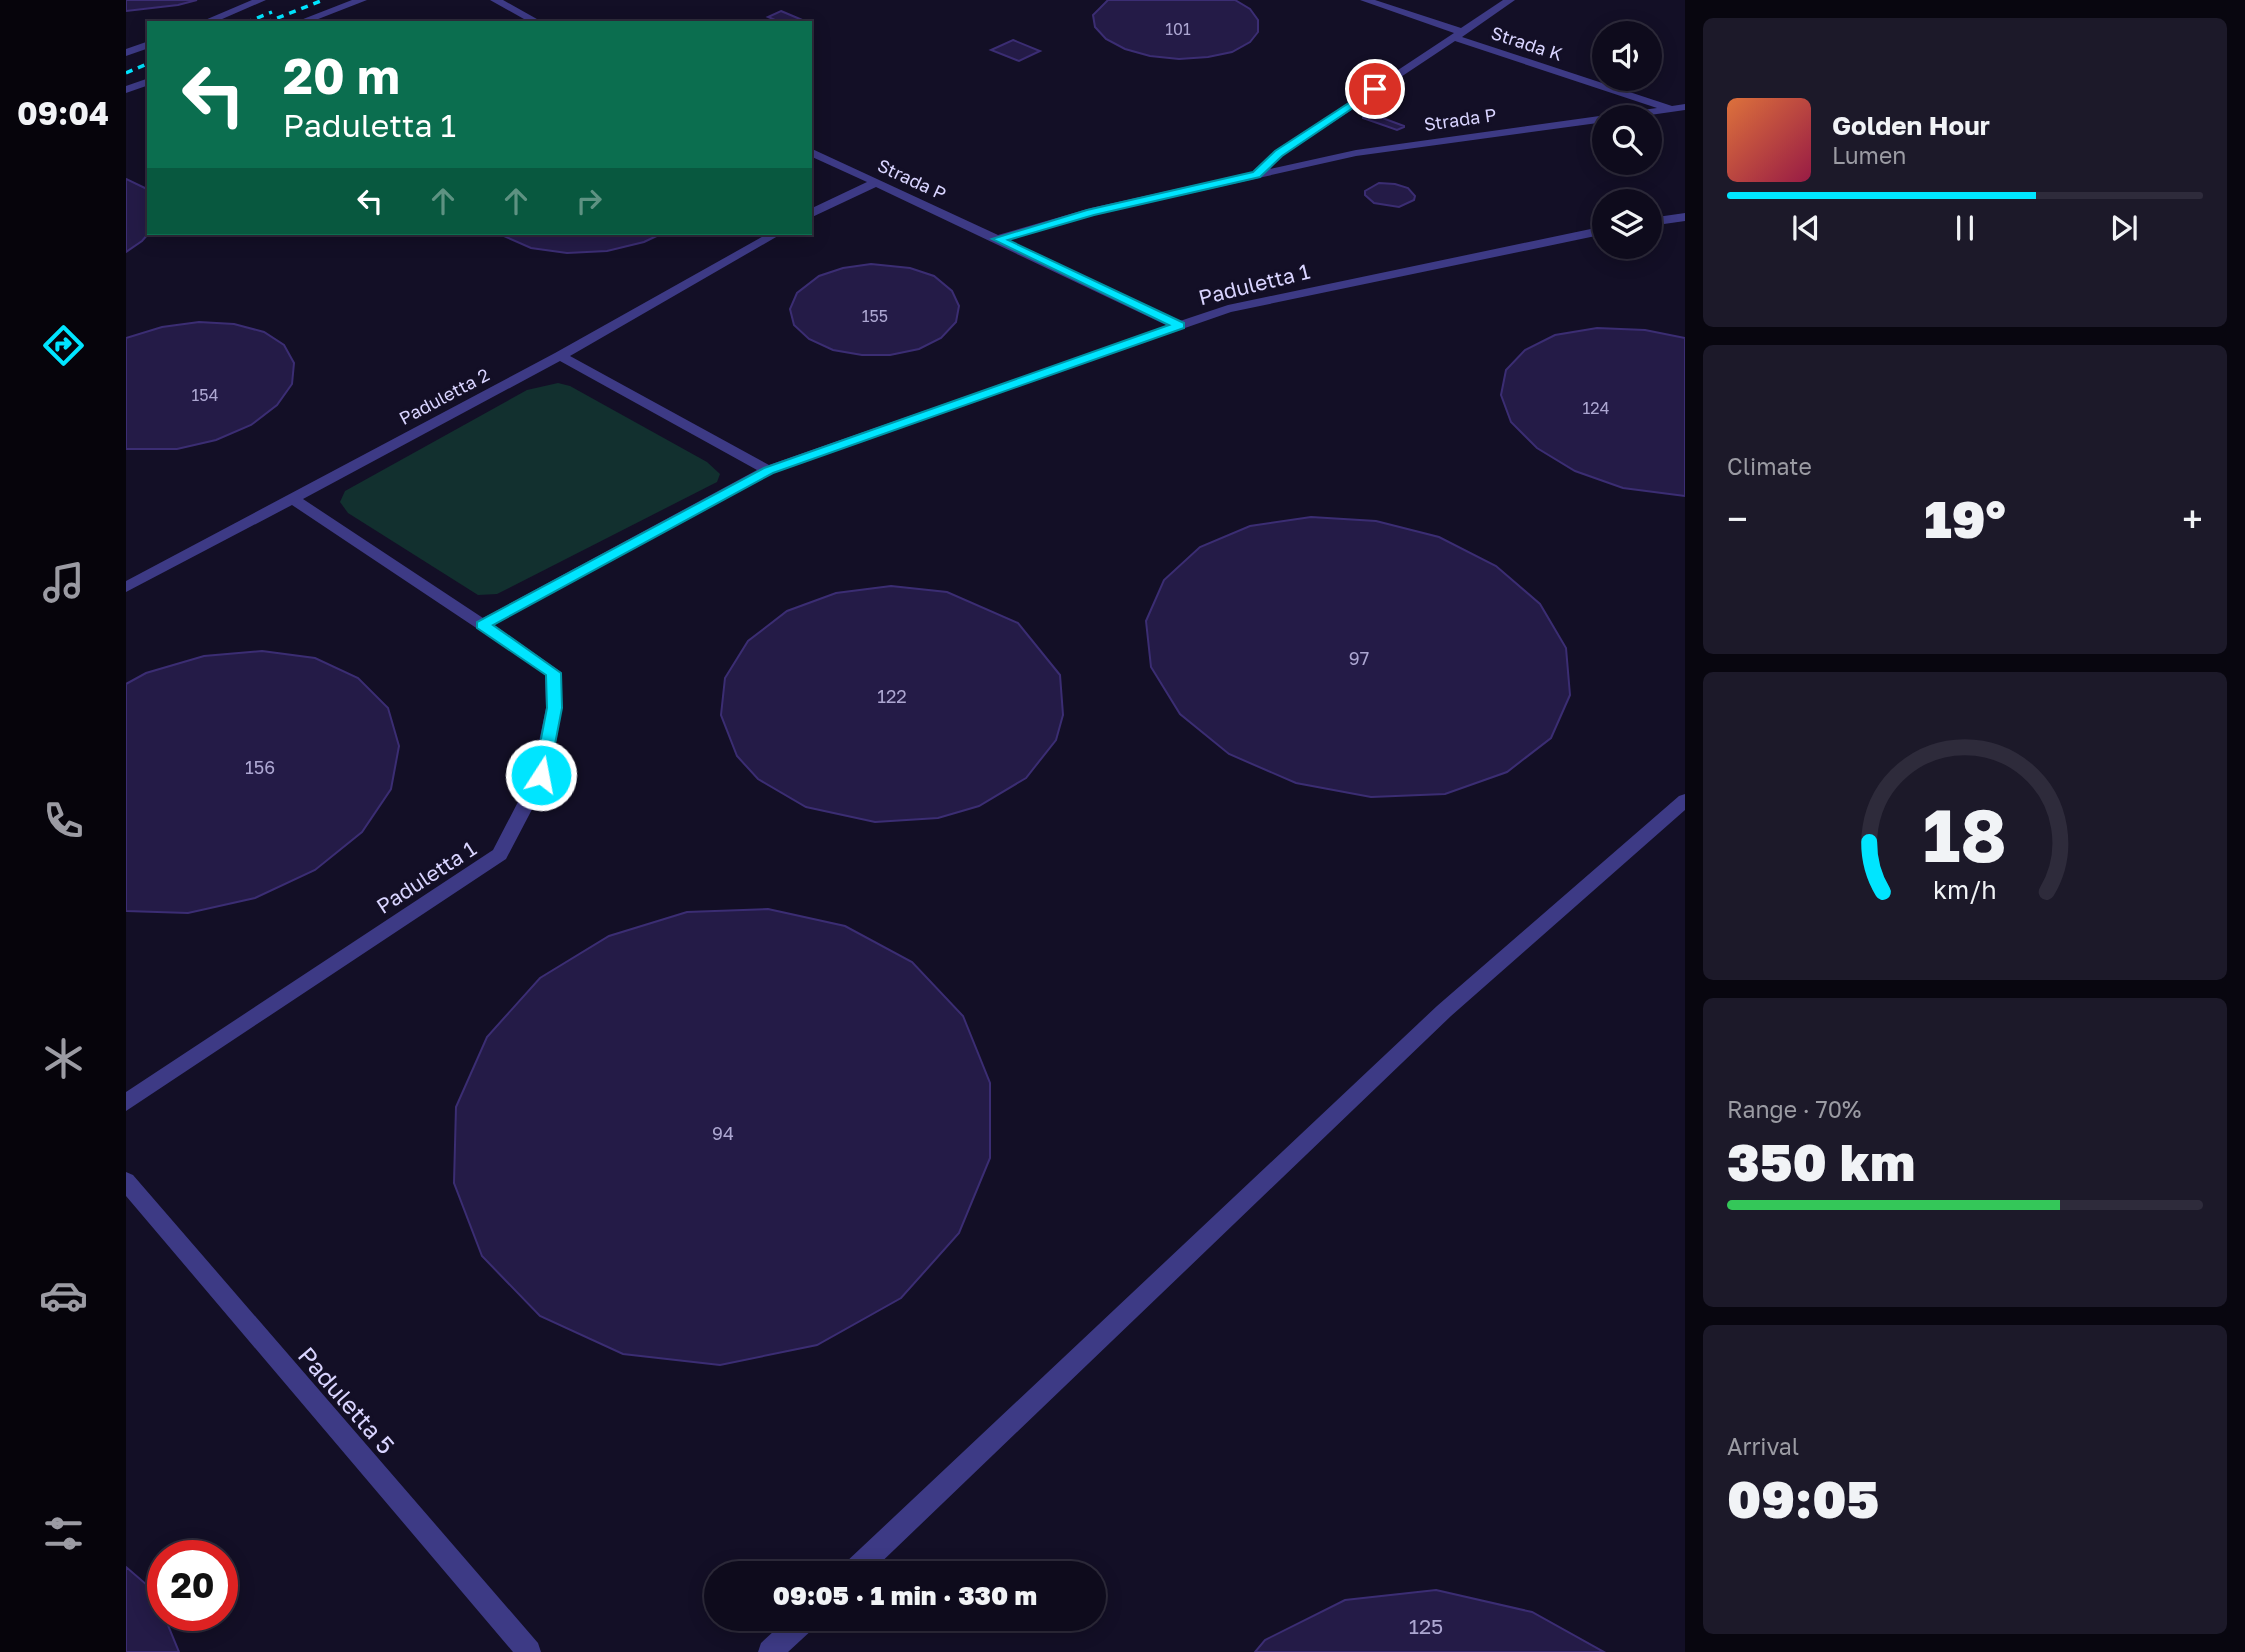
<!DOCTYPE html>
<meta charset="utf-8">
<style>
:root{--surface:#0e0b1c;--page:#1c1929;--text:#f1f3f6;--muted:#9b9ba3;--line:#2e2b3b;--accent:#00e5ff}
body{margin:0;font-family:"Golos Text",sans-serif;background:var(--page);color:var(--text);height:100vh;display:flex;flex-direction:column;font-size:26px;white-space:nowrap}
*{box-sizing:border-box;margin:0}
p{font-size:23px;color:var(--muted)}
.icon{flex:none;width:38px;height:38px;fill:none;stroke:currentColor;stroke-width:2;stroke-linecap:round;stroke-linejoin:round}
.map{position:relative;flex:1;overflow:hidden}
.sheet{display:flex;flex-direction:column;gap:18px;padding:18px;background:#08060f;width:560px}
.sheet>*{flex:none}
.top-card{position:absolute;left:21px;top:21px;width:665px;height:214px;border-radius:0px;box-shadow:0 4px 18px #0003,0 0 0 2px var(--line);background:#0b6e4f;color:#fff;overflow:hidden}
.controls{position:absolute;left:1466px;top:21px;display:grid;gap:14px}
.controls a{display:grid;place-items:center;width:70px;height:70px;border-radius:50%;background:var(--surface);box-shadow:0 4px 18px #0003,0 0 0 2px var(--line);font-size:35px}
.speed{position:absolute;left:21px;top:1540px;display:flex;gap:14px;font-size:35px;font-weight:700;text-align:center}
.speed>*{display:grid;place-content:center;width:91px;height:91px;border-radius:50%;background:var(--surface);box-shadow:0 4px 18px #0003,0 0 0 2px var(--line);line-height:1}
.speed .limit{border:10px solid #d22;background:#fff;color:#111}
.pin{position:absolute;display:grid;place-items:center;width:60px;height:60px;color:#fff;margin:-30px;border:4px solid #fff;border-radius:50%;box-shadow:0 2px 7px #0007}
.me{position:absolute;width:77px;margin:-38px;rotate:11deg;stroke-linejoin:round;filter:drop-shadow(0 0 5px #0008)}
.turn{display:flex;align-items:center;gap:24px;height:147px;padding:0 21px;font-size:32px}
.turn .icon{width:91px;height:91px;stroke-width:2.5}
.turn b{display:block;font-size:49px;line-height:60px}
.lanes{display:flex;align-items:center;height:66px;padding:0 21px;background:#0003;justify-content:center;gap:35px;direction:ltr}
.lanes .off{opacity:.35}
.big{font-size:52px;font-weight:800;line-height:1.1}
.sheet .widget{flex:1;display:flex;flex-direction:column;justify-content:center;gap:10px;min-width:0;padding:0 24px;border-radius:10px;background:var(--page)}
.sheet .dial{align-items:center;gap:0}
.dial svg{height:182px;overflow:visible;fill:none;stroke:var(--line);stroke-width:7;stroke-linecap:round;text-anchor:middle}
.dial text{fill:var(--text);stroke:none}
.song{display:flex;align-items:center;gap:21px}
.cover{width:84px;height:84px;border-radius:10px;background:linear-gradient(135deg,hsl(20 70% 55%),hsl(340 70% 35%))}
.played{height:7px;border-radius:4px;background:linear-gradient(90deg,var(--accent) 65%,var(--line) 65%)}
.keys{display:flex;justify-content:space-around;direction:ltr}
.heat{display:flex;justify-content:space-between;align-items:center;font-size:38px;direction:ltr}
.charge{height:10px;border-radius:5px;background:linear-gradient(90deg,#34c759 70%,var(--line) 0)}
.trip{position:absolute;left:578px;top:1561px;width:402px;height:70px;border-radius:35px;background:var(--surface);box-shadow:0 4px 18px #0003,0 0 0 2px var(--line);font-weight:800;line-height:70px;text-align:center}
main{display:flex;flex:1;min-height:0}
.menu{display:flex;flex-direction:column;width:126px;justify-content:space-around;align-items:center;background:#06040b;color:var(--muted)}
.menu .icon{width:49px;height:49px}
.menu .active{color:var(--accent)}
.menu b{font-size:32px;color:var(--text)}
.map>svg:first-child{display:block}
</style>
<main>
<nav class="menu">
<b>09:04</b>
<svg class="icon active" aria-label="directions" viewBox="0 0 24 24"><path d="M12 3l9 9-9 9-9-9zM9 14v-3h6M13 9l2 2-2 2"/></svg>
<svg class="icon" aria-label="music" viewBox="0 0 24 24"><path d="M9 18V5l10-2v13"/><circle cx="6" cy="18" r="3"/><circle cx="16" cy="16" r="3"/></svg>
<svg class="icon" aria-label="phone" viewBox="0 0 24 24"><path d="M5 4h4l2 5-3 2q2 4 5 5l2-3 5 2v4C11 20 4 13 5 4z"/></svg>
<svg class="icon" aria-label="climate" viewBox="0 0 24 24"><path d="M12 3v18M4 7l16 10M4 17L20 7"/></svg>
<svg class="icon" aria-label="car" viewBox="0 0 24 24"><path d="M5 17H2v-5l4-1 3-4h7l3 4 3 1v5h-3M9 17h6M6 11h13"/><circle cx="7" cy="17" r="2"/><circle cx="17" cy="17" r="2"/></svg>
<svg class="icon" aria-label="filters" viewBox="0 0 24 24"><path d="M4 7h16M4 17h16"/><circle cx="9" cy="7" r="2"/><circle cx="15" cy="17" r="2"/></svg>
</nav>
<div class="map">
<svg width="1559" height="1652" viewBox="0 0 1559 1652">
<rect width="100%" height="100%" fill="#130f26"/>
<path fill="#12302f" d="M432,383L444,386L581,462L594,474L591,482L371,594L352,595L222,513L214,502L219,491L401,390Z"/>
<path fill="#241b47" stroke="#3b2d73" stroke-width="2" d="M0,0H71L52,5L0,11Z
M982,0H1109L1124,9L1132,20V32L1124,42L1106,52L1082,57L1053,59L1024,56L999,49L980,39L969,27L967,15Z
M655,11L674,19L656,23L642,17Z
M887,40L914,51L893,61L865,50Z
M1243,113L1278,126V127L1271,130L1237,118V115Z
M0,179L23,190V233L16,241L0,252Z
M1253,183L1269,184L1282,188L1289,196L1288,200L1273,207L1248,203L1239,195V191Z
M371,233H537L518,242L481,251L441,253L405,248Z
M745,264L784,268L808,276L826,291L833,306L830,322L815,338L793,349L764,355H736L707,350L683,339L668,325L664,309L671,293L693,276L717,268Z
M73,322L108,324L138,332L158,345L168,363L166,384L151,405L125,425L90,440L51,449H0V338L36,327Z
M1471,328L1519,330L1559,338V496L1497,488L1449,471L1411,448L1385,422L1375,395L1380,370L1399,350L1429,335Z
M1185,517L1250,521L1313,537L1370,566L1414,604L1440,648L1444,695L1425,738L1381,772L1319,794L1245,797L1170,783L1103,754L1054,714L1025,667L1020,621L1038,580L1074,547L1124,526Z
M765,586L821,592L892,623L934,675L937,715L930,740L900,778L853,806L812,818L749,822L680,807L632,779L611,756L595,715L599,678L622,641L661,611L710,593Z
M136,651L189,658L232,678L262,708L273,746L265,789L236,832L189,870L129,898L62,913L0,911V684L20,673L78,656Z
M642,909L719,926L786,962L837,1016L864,1083V1158L833,1233L775,1298L691,1345L594,1365L497,1354L414,1316L356,1256L328,1183L330,1107L361,1037L414,978L483,936L561,912Z
M0,1567L28,1591L53,1652H0Z
M1310,1590L1406,1612L1478,1652H1129L1139,1640L1219,1600Z"/>
<g fill="none" stroke-linecap="round" stroke-linejoin="round">
<path fill="#3d3a85" fill-rule="evenodd" d="M126,0H140L87,23H72Z
M226,0H241L182,23H167Z
M364,0H377L418,23H405Z
M1234,0H1249L1335,28L1377,0H1389L1336,37L1546,106L1559,104V110L1510,117H1479V122L1230,156L968,215L882,240L1054,321L1102,305L1479,226V234L1105,312L757,433L647,473L368,625L435,672L436,708L424,775L380,859L0,1111V1092L367,850L406,775L420,708L419,674L166,505L0,592V581L429,353L643,233H657L444,356L643,465L1042,326L750,187L684,218V209L741,182L684,156V148L872,235L965,208L1127,172L1148,152L1328,33ZM1329,41L1531,108L1230,150L1144,169L1156,156ZM434,361L631,470L357,618L177,499Z
M23,41V48L0,56V49Z
M23,78V85L0,93V86Z
M1559,213V221L1524,226V218Z
M1559,794V810L1325,1016L744,1573H715L718,1564L1311,1006L1553,796Z
M0,1172L7,1175L412,1643L415,1652H387L0,1196Z
M661,1619H691L688,1628L662,1652H632L635,1643Z"/>
<path stroke="#00e5ff" stroke-width="3.5" stroke-dasharray="7 6" stroke-linecap="butt" d="M119,23L146,12
M139,23L197,0
M0,73L23,63"/>
</g>
<path fill="#00e5ff" stroke="#0095a6" stroke-width="2" d="M1249,86L1254,89L1252,91L1156,156L1134,177L968,215L882,240L1058,323V328L647,473L367,625L435,673L436,708L423,775L421,779H410L408,775L421,708L420,675L351,628V622L638,468L1043,325L866,239L961,210L1127,172L1149,151Z"/>
<g text-anchor="middle" dominant-baseline="central" stroke-width="6" stroke-linejoin="round" paint-order="stroke">
<g font-size="16" fill="#aca6d1">
<text x="1052" y="29">101</text>
<text x="749" y="316">155</text>
<text x="79" y="395">154</text>
<text x="1470" y="408">124</text>
</g>
<g font-size="18" fill="#d9d4ff" stroke="#130f26">
<text transform="translate(1401 43) rotate(18)">Strada K</text>
<text transform="translate(1334 119) rotate(-8)">Strada P</text>
<text transform="translate(786 179) rotate(25)">Strada P</text>
<text transform="translate(318 396) rotate(-28)">Paduletta 2</text>
</g>
<g font-size="18" fill="#aca6d1">
<text x="1233" y="658">97</text>
<text x="766" y="696">122</text>
<text x="134" y="767">156</text>
<text x="597" y="1133">94</text>
</g>
<g font-size="21" fill="#d9d4ff" stroke="#130f26">
<text transform="translate(1128 284) rotate(-14)">Paduletta 1</text>
<text transform="translate(300 877) rotate(-33)">Paduletta 1</text>
</g>
<g font-size="21" fill="#aca6d1">
<text x="1300" y="1626">125</text>
</g>
<g font-size="24" fill="#d9d4ff" stroke="#130f26">
<text transform="translate(221 1400) rotate(49)">Paduletta 5</text>
</g>
</g>
</svg>
<div class="controls">
<a><svg class="icon" aria-label="sound" viewBox="0 0 24 24"><path d="M4 9h4l5-4v14l-5-4H4zM17 9q2 3 0 6"/></svg></a>
<a><svg class="icon" aria-label="search" viewBox="0 0 24 24"><circle cx="10" cy="10" r="6"/><path d="M15 15l6 6"/></svg></a>
<a><svg class="icon" aria-label="layers" viewBox="0 0 24 24"><path d="M12 4l9 5-9 5-9-5zM3 14l9 5 9-5"/></svg></a>
</div>
<div class="speed"><div class="limit">20</div></div>
<div class="pin" style="left:1249px;top:89px;background:#d93025"><svg class="icon" aria-label="arrive" viewBox="0 0 24 24"><path d="M6 21V4h12l-3 4 3 4H6"/></svg></div>
<svg class="me" style="left:415px;top:775px" viewBox="-20 -20 40 40"><circle r="17" fill="#00e5ff" stroke="#fff" stroke-width="3"/><path d="M0-11L8 9 0 5-8 9z" fill="#fff"/></svg>
<div class="trip">09:05 · 1 min · 330 m</div>
<div class="top-card">
<div class="turn"><svg class="icon" aria-label="left" viewBox="0 0 24 24"><path d="M17 20v-9H6M10 6l-5 5 5 5"/></svg><div><b>20 m</b>Paduletta 1</div></div>
<div class="lanes"><svg class="icon" aria-label="left" viewBox="0 0 24 24"><path d="M17 20v-9H6M10 6l-5 5 5 5"/></svg><svg class="icon off" aria-label="ahead" viewBox="0 0 24 24"><path d="M12 20V5M6 11l6-6 6 6"/></svg><svg class="icon off" aria-label="ahead" viewBox="0 0 24 24"><path d="M12 20V5M6 11l6-6 6 6"/></svg><svg class="icon off" aria-label="right" viewBox="0 0 24 24"><path d="M7 20v-9h11M14 6l5 5-5 5"/></svg></div>
</div>
</div>
<section class="sheet">
<div class="widget">
<div class="song"><i class="cover"></i><div><b>Golden Hour</b><p>Lumen</p></div></div>
<div class="played"></div>
<div class="keys"><svg class="icon" aria-label="previous" viewBox="0 0 24 24"><path d="M18 5L8 12l10 7zM5 5v14"/></svg><svg class="icon" aria-label="pause" viewBox="0 0 24 24"><path d="M8 5v14M16 5v14"/></svg><svg class="icon" aria-label="next" viewBox="0 0 24 24"><path d="M6 5l10 7-10 7zM19 5v14"/></svg></div>
</div>
<div class="widget"><p>Climate</p>
<div class="heat"><a>−</a><b class="big">19°</b><a>+</a></div>
</div>
<div class="widget dial"><svg viewBox="0 0 100 80">
<path d="M14 69A42 42 0 1 1 86 69"/>
<path d="M14 69A42 42 0 0 1 8 47" stroke="#00e5ff"/>
<text x="50" y="56" font-size="32" font-weight="700">18</text>
<text x="50" y="72" font-size="11">km/h</text>
</svg></div>
<div class="widget"><p>Range · 70%</p><b class="big">350 km</b><div class="charge"></div></div>
<div class="widget"><p>Arrival</p><b class="big">09:05</b></div>
</section>
</main>
